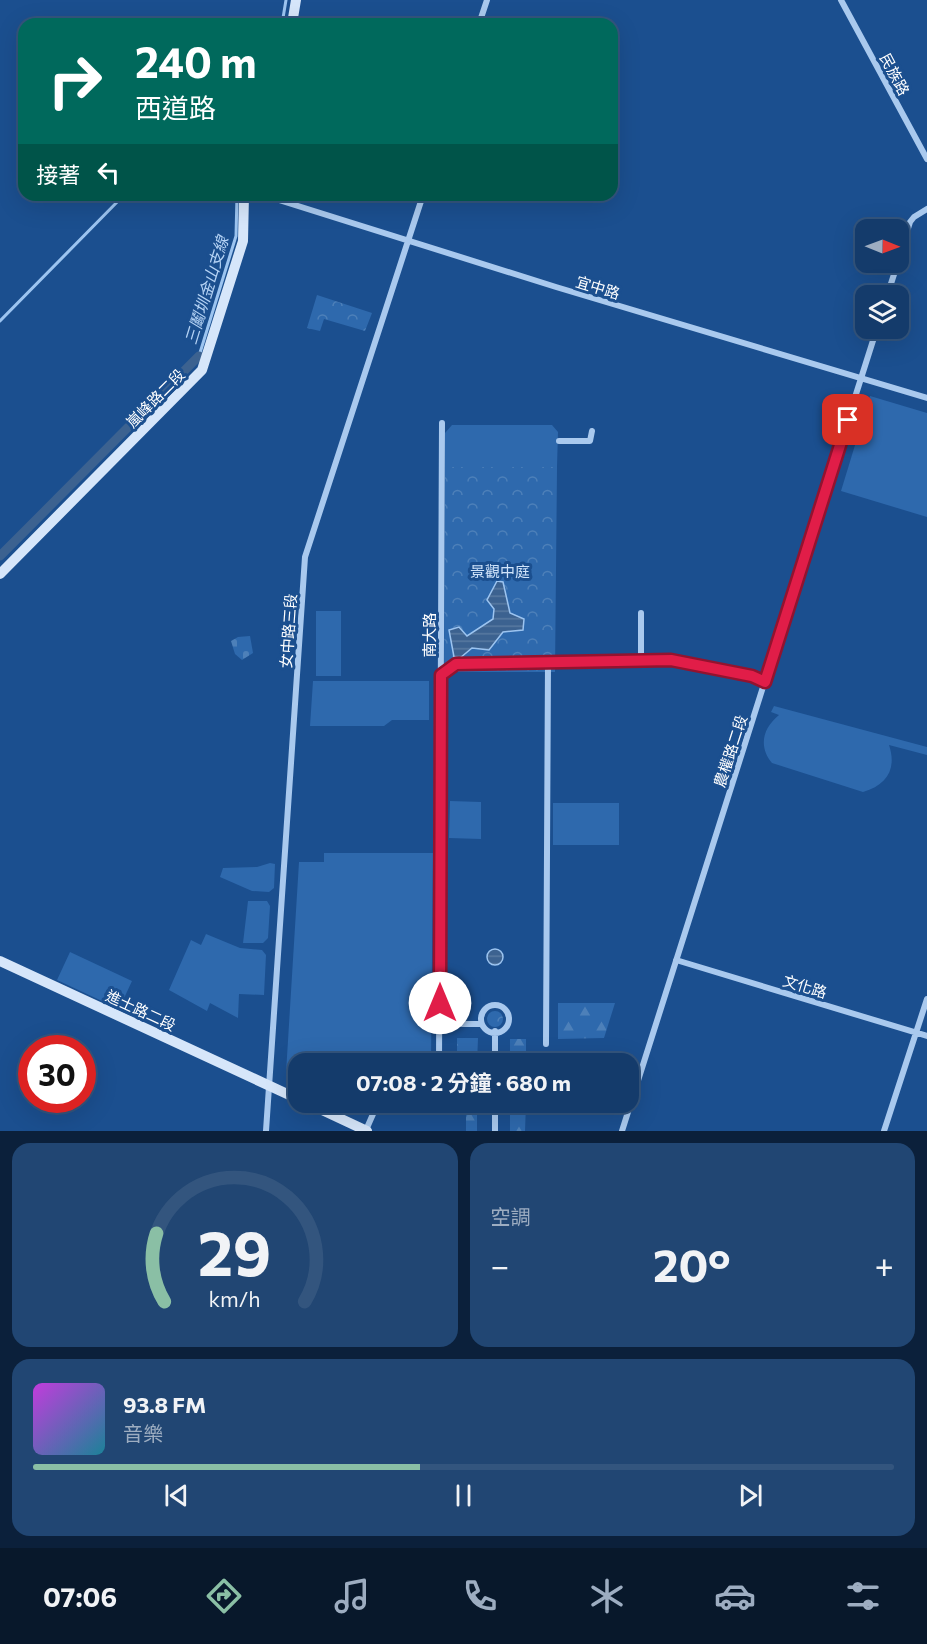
<!DOCTYPE html>
<html lang="zh-TW">
<meta charset="utf-8">
<style>
:root{--surface:#143b6b;--page:#214673;--text:#f1f3f6;--muted:#9dadc1;--line:#33557e;--accent:#8abfa5}
body{margin:0;font-family:Commissioner,"Noto Sans TC",sans-serif;background:var(--page);color:var(--text);height:100vh;display:flex;flex-direction:column;font-size:22px;white-space:nowrap}
*{box-sizing:border-box;margin:0}
p{font-size:20px;color:var(--muted)}
.icon{flex:none;width:33px;height:33px;fill:none;stroke:currentColor;stroke-width:2;stroke-linecap:round;stroke-linejoin:round}
.map{position:relative;height:1131px;overflow:hidden}
.panel{display:flex;flex-direction:column;gap:12px;padding:12px;background:#0b203b;flex:1}
.panel>*{flex:none}
.banner{position:absolute;left:18px;top:18px;width:600px;height:183px;border-radius:18px;box-shadow:0 6px 24px #0002,0 0 0 2px var(--line);background:#00695c;color:#fff;overflow:hidden}
.needle{width:39px;rotate:91deg}
.buttons{position:absolute;left:855px;top:219px;display:grid;gap:12px}
.buttons a{display:grid;place-items:center;width:54px;height:54px;border-radius:12px;background:var(--surface);box-shadow:0 6px 24px #0002,0 0 0 2px var(--line);font-size:30px}
.speed{position:absolute;left:18px;top:1035px;display:flex;gap:12px;font-size:30px;font-weight:700;text-align:center}
.speed>*{display:grid;place-content:center;width:78px;height:78px;border-radius:50%;background:var(--surface);box-shadow:0 6px 24px #0002,0 0 0 2px var(--line);line-height:1}
.speed .limit{border:9px solid #d22;background:#fff;color:#111}
.pin{position:absolute;display:grid;place-items:center;width:51px;height:51px;color:#fff;margin:-26px;border-radius:12px;box-shadow:0 3px 9px #0006}
.me{position:absolute;width:66px;margin:-33px;rotate:0deg;stroke-linejoin:round;filter:drop-shadow(0 0 4px #0008)}
.turn{display:flex;align-items:center;gap:21px;height:126px;padding:0 18px;font-size:27px}
.turn .icon{width:78px;height:78px;stroke-width:2.5}
.turn b{display:block;font-size:42px;line-height:51px}
.then{display:flex;align-items:center;height:57px;padding:0 18px;background:#0003;gap:12px;font-size:22px}
.big{font-size:45px;font-weight:700;line-height:1.1}
.panel .widget{flex:1;display:flex;flex-direction:column;justify-content:center;gap:9px;min-width:0;padding:0 21px;border-radius:18px;background:var(--page)}
.panel .dial{align-items:center;gap:0}
.dial svg{height:156px;overflow:visible;fill:none;stroke:var(--line);stroke-width:7;stroke-linecap:round;text-anchor:middle}
.dial text{fill:var(--text);stroke:none}
.song{display:flex;align-items:center;gap:18px}
.cover{width:72px;height:72px;border-radius:9px;background:linear-gradient(135deg,hsl(290 70% 55%),hsl(190 70% 35%))}
.played{height:6px;border-radius:3px;background:linear-gradient(90deg,var(--accent) 45%,var(--line) 45%)}
.keys{display:flex;justify-content:space-around;direction:ltr}
.heat{display:flex;justify-content:space-between;align-items:center;font-size:33px;direction:ltr}
.panel .tiles{flex:1;display:grid;gap:12px;grid-template-columns:1fr 1fr}
.widget:last-child{grid-column:span 2}
.trip{position:absolute;left:288px;top:1053px;width:351px;height:60px;border-radius:18px;background:var(--surface);box-shadow:0 6px 24px #0002,0 0 0 2px var(--line);font-weight:700;line-height:60px;text-align:center}
.tabs{display:flex;height:96px;justify-content:space-around;align-items:center;background:#08182b;color:var(--muted)}
.tabs .icon{width:42px;height:42px}
.tabs .selected{color:var(--accent)}
.tabs b{font-size:27px;color:var(--text)}
.map>svg:first-child{display:block}
</style>
<div class="map">
<svg width="927" height="1131" viewBox="0 0 927 1131">
<defs>
<pattern id="forest-firs" width="22" height="20" patternUnits="userSpaceOnUse" patternTransform="scale(1.5)"><rect width="22" height="20" fill="#2e69ad"/><path d="M5 1l3.5 6h-7zM16 11l3.5 6h-7z" fill="#4d80b9"/></pattern>
<pattern id="cemetery-stones" width="16" height="16" patternUnits="userSpaceOnUse" patternTransform="scale(1.5)"><rect width="16" height="16" fill="#2e69ad"/><path d="M2 7V4a2 2 0 0 1 4 0v3zM10 15v-3a2 2 0 0 1 4 0v3z" fill="#4d80b9"/></pattern>
<pattern id="park-crowns" width="20" height="18" patternUnits="userSpaceOnUse" patternTransform="scale(1.5)"><rect width="20" height="18" fill="#2e69ad"/><path d="M2 6a3 3 0 1 1 6 0M12 15a3 3 0 1 1 6 0" fill="none" stroke="#4d80b9"/></pattern>
<pattern id="water-rules" width="6" height="5" patternUnits="userSpaceOnUse" patternTransform="scale(1.5)"><rect width="6" height="5" fill="#3c6290"/><path d="M0 2.5h6" fill="none" stroke="#597aa1"/></pattern>
</defs>
<rect width="100%" height="100%" fill="#1b4f8f"/>
<path fill="#2e69ad" d="M870,396L927,413V517L841,491Z
M452,425H552L558,432L557,467H445V433Z
M316,611H341V676H316Z
M313,681H429V720H392L384,726H310Z
M774,706L927,747V755L889,745C897,769 887,785 863,792L772,763C758,746 763,728 779,715L771,712Z
M450,801L481,802V839L449,838Z
M553,803H619V845H553Z
M324,853H433L431,1063L298,1064V1084L290,1080L286,1073L299,862H324Z
M270,863L275,864L274,888L269,892L252,891L220,877L223,868L257,867Z
M248,901H267L270,906L268,938L263,943H243Z
M206,934L240,948L262,950L266,955L264,995L239,994L238,1018L210,1003L207,1011L169,990L191,940L201,945Z
M70,952L132,981L119,1009L57,980Z
M393,1102L364,1103L363,1114L339,1103Z"/>
<path fill="url(#forest-firs)" d="M558,1003H615L604,1038L558,1039Z
M457,1038H478L477,1063H457Z
M510,1039H526V1063H510Z
M466,1103L477,1107V1131H466Z
M510,1103H526L525,1131H510Z"/>
<path fill="url(#cemetery-stones)" d="M250,636L253,653L242,660L235,654L231,641L238,637Z"/>
<path fill="url(#park-crowns)" d="M317,295L372,313L365,331L324,319L320,331L307,328Z
M445,467H557L555,672H444Z
M487 1019a8 8 0 1 1 16 0a8 8 0 1 1-16 0Z"/>
<path fill="url(#water-rules)" stroke="#9cc4f0" stroke-width="1.5" d="M497,581L503,582L510,613L524,619L523,630L503,632L489,650L472,648L460,658L454,657L449,630L459,627L467,636L493,619L494,609L487,600Z
M487 957a8 8 0 1 1 16 0a8 8 0 1 1-16 0Z"/>
<g fill="none" stroke-linecap="round" stroke-linejoin="round">
<path stroke="#9cc4f0" stroke-width="3" d="M282,24L286,0
M0,321L124,195
M199,356L236,236L237,195"/>
<path stroke="#3c6290" stroke-width="9" d="M0,556L199,356"/>
<path stroke="#a9c9ee" stroke-width="6" d="M841,0L927,159
M479,24L487,0
M263,195L556,287L927,398
M898,260L910,222L914,217L927,209
M887,296L898,262
M559,441H590L592,431
M641,613V659
M441,675L456,664L671,660L752,676L765,682
M676,960L927,1036
M481 1019a14 14 0 1 1 28 0a14 14 0 1 1-28 0Z
M439,1024H481
M495,1031V1064
M546,1044L548,662
M439,1064L442,423
M495,1102V1131
M366,1130L377,1105
M266,1131L305,557L423,195
M622,1131L877,328
M884,1131L927,999"/>
<path stroke="#d6e6fa" stroke-width="10" d="M292,24L296,0
M0,574L202,370L243,241L244,195
M0,961L298,1099
M305,1102L367,1131"/>
</g>
<g fill="none" stroke-linecap="round" stroke-linejoin="round">
<g stroke="#92132f" stroke-width="15">
<path id="route" d="M440,1003L441,675L456,664L671,660L752,676L765,682L848,420"/>
</g>
<use href="#route" stroke="#e11d48" stroke-width="10"/>
</g>
<g text-anchor="middle" dominant-baseline="central" stroke-width="6" stroke-linejoin="round" paint-order="stroke">
<g font-size="15" fill="#fff" stroke="#1b4f8f">
<text transform="translate(895 74) rotate(62)">民族路</text>
<text transform="translate(598 287) rotate(17)">宜中路</text>
<text transform="translate(155 398) rotate(-45)">嵐峰路二段</text>
<text transform="translate(288 631) rotate(-86)">女中路三段</text>
<text transform="translate(429 635) rotate(-90)">南大路</text>
<text transform="translate(730 751) rotate(-72)">農權路二段</text>
<text transform="translate(805 986) rotate(17)">文化路</text>
<text transform="translate(141 1010) rotate(25)">進士路二段</text>
</g>
<g font-size="15" fill="#cfe3fa" stroke="#1b4f8f">
<text x="500" y="571">景觀中庭</text>
</g>
<g font-size="16" font-style="italic" fill="#b5d3f5" stroke="#1b4f8f">
<text transform="translate(206 290) rotate(-73)">三鬮圳金山支線</text>
</g>
</g>
</svg>
<div class="buttons">
<a><svg class="needle" viewBox="-14 -14 28 28"><path d="M0-13l5 13h-10z" fill="#e53935"/><path d="M0 13l5-13h-10z" fill="#9dadc1"/></svg></a>
<a><svg class="icon" aria-label="layers" viewBox="0 0 24 24"><path d="M12 4l9 5-9 5-9-5zM3 14l9 5 9-5"/></svg></a>
</div>
<div class="speed"><div class="limit">30</div></div>
<div class="pin" style="left:848px;top:420px;background:#d93025"><svg class="icon" aria-label="arrive" viewBox="0 0 24 24"><path d="M6 21V4h12l-3 4 3 4H6"/></svg></div>
<svg class="me" style="left:440px;top:1003px" viewBox="-20 -20 40 40"><circle r="19" fill="#fff"/><path d="M0-13L10 11 0 6-10 11z" fill="#e11d48"/></svg>
<div class="trip">07:08 · 2 分鐘 · 680 m</div>
<div class="banner">
<div class="turn"><svg class="icon" aria-label="right" viewBox="0 0 24 24"><path d="M7 20v-9h11M14 6l5 5-5 5"/></svg><div><b>240 m</b>西道路</div></div>
<div class="then">接著<svg class="icon" aria-label="left" viewBox="0 0 24 24"><path d="M17 20v-9H6M10 6l-5 5 5 5"/></svg></div>
</div>
</div>
<section class="panel">
<div class="tiles">
<div class="widget dial"><svg viewBox="0 0 100 80">
<path d="M14 69A42 42 0 1 1 86 69"/>
<path d="M14 69A42 42 0 0 1 10 34" stroke="#8abfa5"/>
<text x="50" y="56" font-size="32" font-weight="700">29</text>
<text x="50" y="72" font-size="11">km/h</text>
</svg></div>
<div class="widget"><p>空調</p>
<div class="heat"><a>−</a><b class="big">20°</b><a>+</a></div>
</div>
<div class="widget">
<div class="song"><i class="cover"></i><div><b>93.8 FM</b><p>音樂</p></div></div>
<div class="played"></div>
<div class="keys"><svg class="icon" aria-label="previous" viewBox="0 0 24 24"><path d="M18 5L8 12l10 7zM5 5v14"/></svg><svg class="icon" aria-label="pause" viewBox="0 0 24 24"><path d="M8 5v14M16 5v14"/></svg><svg class="icon" aria-label="next" viewBox="0 0 24 24"><path d="M6 5l10 7-10 7zM19 5v14"/></svg></div>
</div>
</div>
</section>
<nav class="tabs">
<b>07:06</b>
<svg class="icon selected" aria-label="directions" viewBox="0 0 24 24"><path d="M12 3l9 9-9 9-9-9zM9 14v-3h6M13 9l2 2-2 2"/></svg>
<svg class="icon" aria-label="music" viewBox="0 0 24 24"><path d="M9 18V5l10-2v13"/><circle cx="6" cy="18" r="3"/><circle cx="16" cy="16" r="3"/></svg>
<svg class="icon" aria-label="phone" viewBox="0 0 24 24"><path d="M5 4h4l2 5-3 2q2 4 5 5l2-3 5 2v4C11 20 4 13 5 4z"/></svg>
<svg class="icon" aria-label="climate" viewBox="0 0 24 24"><path d="M12 3v18M4 7l16 10M4 17L20 7"/></svg>
<svg class="icon" aria-label="car" viewBox="0 0 24 24"><path d="M5 17H2v-5l4-1 3-4h7l3 4 3 1v5h-3M9 17h6M6 11h13"/><circle cx="7" cy="17" r="2"/><circle cx="17" cy="17" r="2"/></svg>
<svg class="icon" aria-label="filters" viewBox="0 0 24 24"><path d="M4 7h16M4 17h16"/><circle cx="9" cy="7" r="2"/><circle cx="15" cy="17" r="2"/></svg>
</nav>
